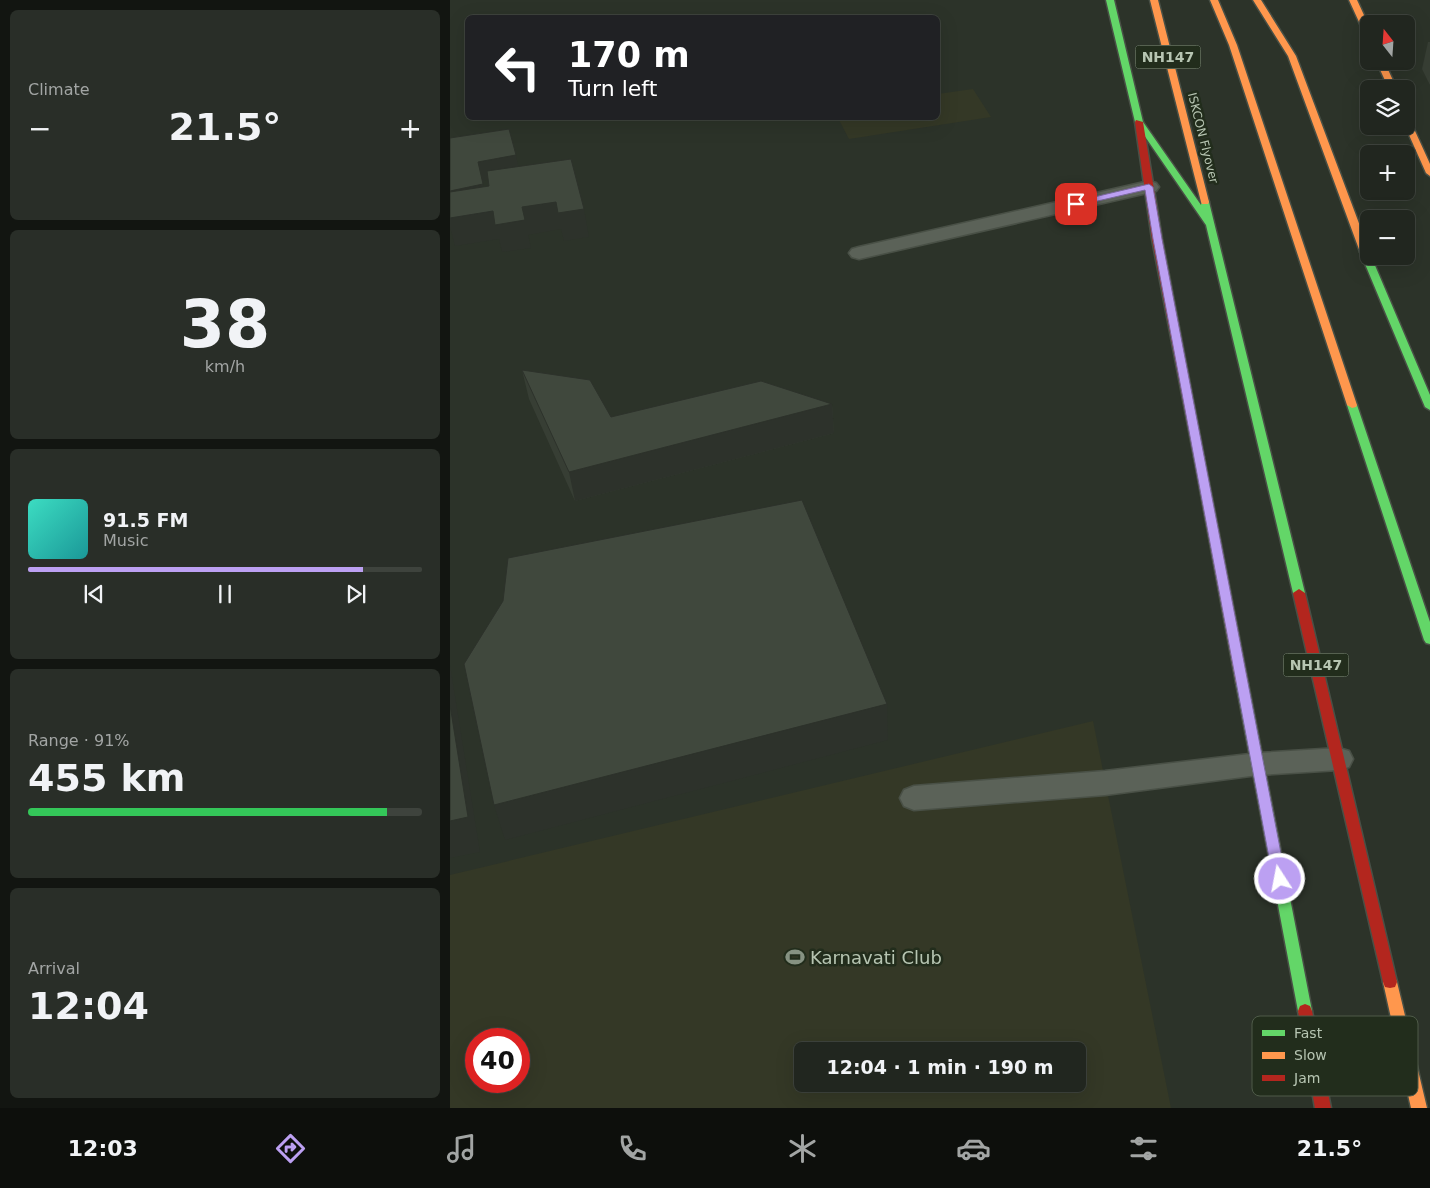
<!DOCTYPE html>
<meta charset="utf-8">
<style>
:root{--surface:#21261f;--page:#292e28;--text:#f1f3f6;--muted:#a2a5a4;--line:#3e433d;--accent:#bca0f2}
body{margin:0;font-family:"DejaVu Sans",sans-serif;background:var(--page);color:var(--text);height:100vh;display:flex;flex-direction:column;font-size:19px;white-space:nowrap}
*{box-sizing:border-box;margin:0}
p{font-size:16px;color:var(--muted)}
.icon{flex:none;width:28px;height:28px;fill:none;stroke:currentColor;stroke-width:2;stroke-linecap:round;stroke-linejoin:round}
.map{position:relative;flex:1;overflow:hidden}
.drawer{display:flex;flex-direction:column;gap:10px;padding:10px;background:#121511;width:450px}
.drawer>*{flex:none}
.top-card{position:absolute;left:15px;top:15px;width:475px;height:105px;border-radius:8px;box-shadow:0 5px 20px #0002,0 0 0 1px var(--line);background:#202124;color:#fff;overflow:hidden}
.needle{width:32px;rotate:343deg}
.fabs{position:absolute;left:910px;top:15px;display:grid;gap:10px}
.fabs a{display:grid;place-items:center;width:55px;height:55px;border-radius:8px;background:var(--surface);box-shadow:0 5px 20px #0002,0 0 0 1px var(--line);font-size:25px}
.speed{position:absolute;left:15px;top:1028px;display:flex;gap:10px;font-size:25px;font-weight:700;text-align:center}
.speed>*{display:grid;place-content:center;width:65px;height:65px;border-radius:50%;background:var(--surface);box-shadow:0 5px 20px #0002,0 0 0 1px var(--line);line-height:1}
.speed .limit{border:8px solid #d22;background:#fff;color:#111}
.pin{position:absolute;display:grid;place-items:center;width:42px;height:42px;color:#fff;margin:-21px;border-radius:10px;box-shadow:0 2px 8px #0006}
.me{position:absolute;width:55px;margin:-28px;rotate:349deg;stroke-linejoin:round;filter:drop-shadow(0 0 4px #0008)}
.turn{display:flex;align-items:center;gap:18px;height:105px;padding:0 20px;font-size:22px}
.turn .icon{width:65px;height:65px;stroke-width:2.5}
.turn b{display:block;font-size:35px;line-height:42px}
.big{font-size:38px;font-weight:700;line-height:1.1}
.drawer .widget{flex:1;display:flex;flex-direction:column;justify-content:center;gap:8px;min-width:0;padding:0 18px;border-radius:8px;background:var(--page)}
.drawer .dial{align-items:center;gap:0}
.dial b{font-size:65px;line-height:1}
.song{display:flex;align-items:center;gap:15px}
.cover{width:60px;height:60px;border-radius:8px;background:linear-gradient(135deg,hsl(170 70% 55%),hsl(180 70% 35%))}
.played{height:5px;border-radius:2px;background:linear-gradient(90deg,var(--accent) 85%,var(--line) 85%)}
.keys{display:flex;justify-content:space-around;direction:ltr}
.heat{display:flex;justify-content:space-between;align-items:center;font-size:28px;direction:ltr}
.charge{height:8px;border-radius:4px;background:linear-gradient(90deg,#34c759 91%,var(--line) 0)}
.trip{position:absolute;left:344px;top:1042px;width:292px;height:50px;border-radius:8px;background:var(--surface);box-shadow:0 5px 20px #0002,0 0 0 1px var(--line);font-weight:700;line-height:50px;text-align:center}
.dock{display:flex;height:80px;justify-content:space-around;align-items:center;background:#0d0f0c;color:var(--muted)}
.dock .icon{width:35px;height:35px}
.dock .active{color:var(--accent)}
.dock b{font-size:22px;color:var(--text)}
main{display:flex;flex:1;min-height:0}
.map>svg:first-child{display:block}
</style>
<main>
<section class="drawer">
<div class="widget"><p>Climate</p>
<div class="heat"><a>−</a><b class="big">21.5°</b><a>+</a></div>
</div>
<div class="widget dial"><b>38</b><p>km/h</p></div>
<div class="widget">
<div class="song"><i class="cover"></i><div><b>91.5 FM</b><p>Music</p></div></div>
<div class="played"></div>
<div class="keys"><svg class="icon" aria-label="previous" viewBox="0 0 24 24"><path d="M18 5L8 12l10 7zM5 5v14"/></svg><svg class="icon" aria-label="pause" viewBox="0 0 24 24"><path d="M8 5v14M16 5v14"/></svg><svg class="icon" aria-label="next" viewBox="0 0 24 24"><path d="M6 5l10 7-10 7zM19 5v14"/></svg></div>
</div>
<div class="widget"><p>Range · 91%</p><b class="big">455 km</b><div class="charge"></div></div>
<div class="widget"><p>Arrival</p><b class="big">12:04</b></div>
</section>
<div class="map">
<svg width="980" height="1108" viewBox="0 0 980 1108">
<rect width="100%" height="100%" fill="#2c3329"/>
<path fill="#343826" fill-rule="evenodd" d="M523,89L541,117L399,139L388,118H488V94Z
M643,721L721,1108H0V875ZM26,1039H69V1081H26ZM352,1051H628V1084H352Z"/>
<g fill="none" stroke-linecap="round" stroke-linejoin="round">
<g stroke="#495046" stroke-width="3">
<path id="lane" d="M699,181L706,183L709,187L706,191L409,259L402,257L399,253L402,249L409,247Z
M889,748L899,751L903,759L899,767L889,770L808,775L655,795L464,810L454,806L450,798L454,790L464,786L655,771L808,753Z"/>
</g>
<g stroke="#495046" stroke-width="3">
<path id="fast" d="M656,0H664L693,122L751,205L752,200H758L759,202L855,593L853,596H845L843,593L756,225L685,122Z
M915,249L919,251V256H921L980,395V410L975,407L910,252Z
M902,402L907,405L980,622V644L976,643L974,640L897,405Z
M792,678L796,680L798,683L862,1011L860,1016L855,1018L850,1016L848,1011L786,683L788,680Z"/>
</g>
<g stroke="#495046" stroke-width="3">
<path id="slow" d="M700,0H708L759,202L758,204H752L751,202Z
M760,0H768L787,45L907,405L906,407L902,408L897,405L779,45Z
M803,0H811L846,56L919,250L918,254H912L910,252L838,56Z
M899,0H907L919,26V37L915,35Z
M926,61H934L947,89H939Z
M956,118L960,120L980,164V176L976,173L955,126H956Z
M749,453L754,457L798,683L796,686H788L786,683L744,457Z
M940,976L945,977L947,982L977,1108H961L933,982L935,977Z"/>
</g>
<g stroke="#495046" stroke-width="3">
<path id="jam" d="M686,120L693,122L712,239L754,457L749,461L744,457L702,239L685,122Z
M849,589L855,593L947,982L945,987L940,988L935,987L933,982L843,593Z
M855,1004L860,1006L862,1011L881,1108H865L848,1011L850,1006Z"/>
</g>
<use href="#lane" fill="#5b6258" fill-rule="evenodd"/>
<use href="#fast" fill="#63d668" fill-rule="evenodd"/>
<use href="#slow" fill="#ff974d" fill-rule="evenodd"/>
<use href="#jam" fill="#b3261e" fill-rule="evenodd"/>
</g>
<path fill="#373e34" d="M978,42H980V85L972,69Z
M72,370L161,417L382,404L384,433L125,501L79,399Z"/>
<path fill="#2d322b" d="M66,155L70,174L32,181L28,162Z
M33,184L37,203L0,211V191Z
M106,202L134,209L139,237L114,241L111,229L78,235L72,207Z
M43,211L75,220L81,248L52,252L49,239L5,246L0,227V218Z
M382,404L384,433L125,501L119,472Z
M0,665L30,852L0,858Z
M437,704L438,740L55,840L44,805Z"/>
<path fill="#40483d" stroke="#2d322b" d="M59,129L66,155L28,162L33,184L0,191V138Z
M121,159L134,209L108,213L106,202L72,207L75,220L45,225L43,211L0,218V192L39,186L37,171Z
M72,370L140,380L161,417L311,381L382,404L119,472Z
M352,500L437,704L44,805L14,664L53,601L58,558Z
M0,705L18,817L0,821Z"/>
<path fill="#bca0f2" stroke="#7a689d" d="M699,184L703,187L712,239L836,879L834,883L830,885L825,883L823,879L703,239L695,190L626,206L622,204L623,202Z"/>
<defs>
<g id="stadium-bare" transform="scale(1.5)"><path d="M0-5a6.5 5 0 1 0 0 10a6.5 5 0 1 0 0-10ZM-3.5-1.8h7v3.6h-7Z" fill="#869282" stroke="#222d1c" stroke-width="2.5" paint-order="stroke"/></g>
</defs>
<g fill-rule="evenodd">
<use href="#stadium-bare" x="345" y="957"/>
</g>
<g text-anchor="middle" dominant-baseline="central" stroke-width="5" stroke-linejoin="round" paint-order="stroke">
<g font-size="12" fill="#b7c5b2" stroke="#222d1c">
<text transform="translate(753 138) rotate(76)">ISKCON Flyover</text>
</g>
<g fill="#222d1c" stroke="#8a9785" stroke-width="1">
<rect x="685.5" y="45.5" width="65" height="23" rx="4"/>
<rect x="833.5" y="653.5" width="65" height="23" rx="4"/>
</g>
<g font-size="14" font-weight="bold" fill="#b7c5b2">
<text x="718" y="57">NH147</text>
<text x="866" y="665">NH147</text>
</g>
<g font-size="18" fill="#b7c5b2" stroke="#222d1c" text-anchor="start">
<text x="360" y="957">Karnavati Club</text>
</g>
</g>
<rect x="802" y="1016" width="166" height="80" rx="8" fill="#222d1c" stroke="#4f5b49" stroke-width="1"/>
<rect x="812" y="1030" width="23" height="6" fill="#63d668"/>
<rect x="812" y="1052" width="23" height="7" fill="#ff974d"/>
<rect x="812" y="1075" width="23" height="6" fill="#b3261e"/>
<g font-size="14" fill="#b7c5b2">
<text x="844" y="1038">Fast</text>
<text x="844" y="1060">Slow</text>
<text x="844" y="1083">Jam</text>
</g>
</svg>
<div class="fabs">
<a><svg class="needle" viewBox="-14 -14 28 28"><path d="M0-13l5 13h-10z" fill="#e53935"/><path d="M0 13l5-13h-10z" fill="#a2a5a4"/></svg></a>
<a><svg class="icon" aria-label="layers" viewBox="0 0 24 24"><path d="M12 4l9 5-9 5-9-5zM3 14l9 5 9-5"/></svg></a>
<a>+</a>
<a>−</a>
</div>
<div class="speed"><div class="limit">40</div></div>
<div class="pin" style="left:626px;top:204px;background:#d93025"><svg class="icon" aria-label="arrive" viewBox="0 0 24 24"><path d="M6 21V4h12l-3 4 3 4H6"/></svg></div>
<svg class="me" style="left:830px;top:879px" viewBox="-20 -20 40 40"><circle r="17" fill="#bca0f2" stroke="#fff" stroke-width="3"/><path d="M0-11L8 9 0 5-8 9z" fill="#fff"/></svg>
<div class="trip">12:04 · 1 min · 190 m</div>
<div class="top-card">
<div class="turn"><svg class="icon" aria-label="left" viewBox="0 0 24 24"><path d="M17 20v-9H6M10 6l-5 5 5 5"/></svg><div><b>170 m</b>Turn left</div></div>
</div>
</div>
</main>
<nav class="dock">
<b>12:03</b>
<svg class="icon active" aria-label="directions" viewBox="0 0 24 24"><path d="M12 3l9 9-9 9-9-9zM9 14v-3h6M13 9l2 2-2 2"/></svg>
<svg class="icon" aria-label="music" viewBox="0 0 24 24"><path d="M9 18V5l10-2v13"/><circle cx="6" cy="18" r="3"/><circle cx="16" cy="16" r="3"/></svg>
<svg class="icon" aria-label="phone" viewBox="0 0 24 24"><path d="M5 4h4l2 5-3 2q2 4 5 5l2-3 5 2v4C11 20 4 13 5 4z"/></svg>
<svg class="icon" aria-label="climate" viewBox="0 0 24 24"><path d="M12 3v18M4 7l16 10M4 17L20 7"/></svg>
<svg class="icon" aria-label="car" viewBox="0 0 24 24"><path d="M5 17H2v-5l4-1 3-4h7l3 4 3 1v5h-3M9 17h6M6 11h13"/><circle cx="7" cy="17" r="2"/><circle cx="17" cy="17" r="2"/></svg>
<svg class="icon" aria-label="filters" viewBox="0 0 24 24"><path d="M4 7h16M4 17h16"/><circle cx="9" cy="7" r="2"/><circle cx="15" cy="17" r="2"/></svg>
<b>21.5°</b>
</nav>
